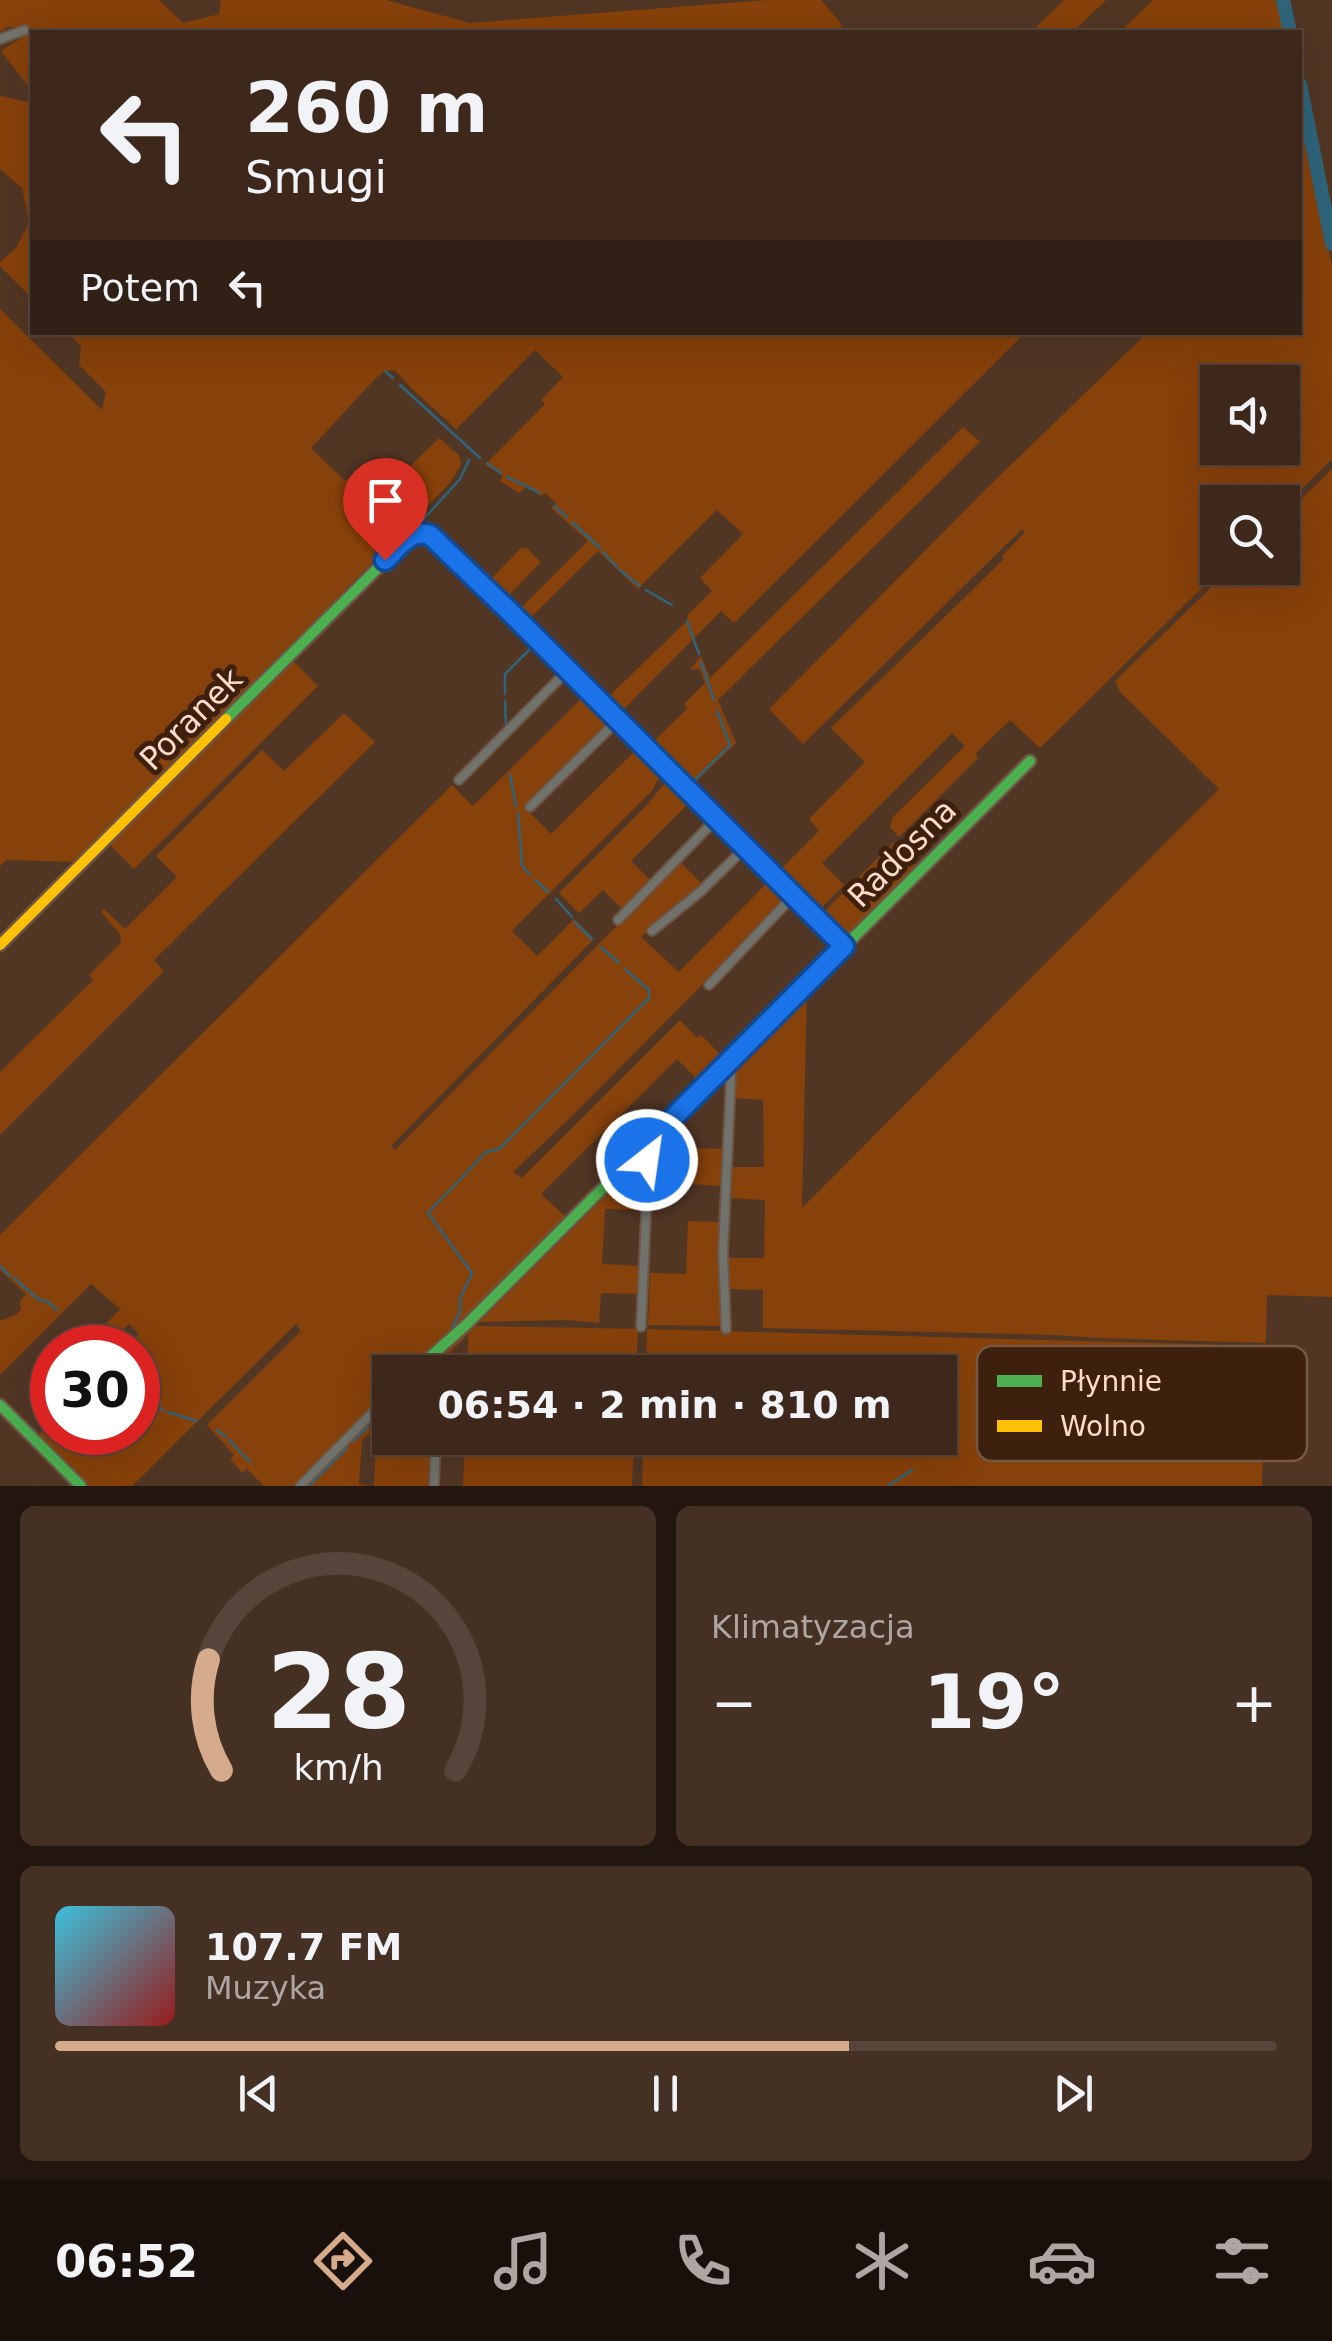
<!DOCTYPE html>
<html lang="pl">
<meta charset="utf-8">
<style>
:root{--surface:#3e281b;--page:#453024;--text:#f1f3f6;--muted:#ada6a3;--line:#57443a;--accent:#d6ab8b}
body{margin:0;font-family:"DejaVu Sans",sans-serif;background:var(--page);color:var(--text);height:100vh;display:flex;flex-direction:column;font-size:38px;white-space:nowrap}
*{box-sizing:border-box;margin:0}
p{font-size:32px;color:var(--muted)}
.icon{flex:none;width:55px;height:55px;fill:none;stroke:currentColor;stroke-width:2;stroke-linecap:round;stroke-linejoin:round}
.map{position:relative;height:1486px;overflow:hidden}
.sheet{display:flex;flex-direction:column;gap:20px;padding:20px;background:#22160f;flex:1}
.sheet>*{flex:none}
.banner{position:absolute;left:30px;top:30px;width:1272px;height:305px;border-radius:0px;box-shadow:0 10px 40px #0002,0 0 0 2px var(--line);background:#3e281b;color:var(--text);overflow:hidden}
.fabs{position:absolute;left:1200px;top:365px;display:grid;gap:20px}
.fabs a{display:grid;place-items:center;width:100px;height:100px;border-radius:0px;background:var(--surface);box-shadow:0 10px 40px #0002,0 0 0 2px var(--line);font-size:50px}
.speed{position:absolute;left:30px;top:1325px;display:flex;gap:20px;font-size:50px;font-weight:700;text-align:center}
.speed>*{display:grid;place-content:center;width:130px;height:130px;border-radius:50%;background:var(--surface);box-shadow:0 10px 40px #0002,0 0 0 2px var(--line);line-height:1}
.speed .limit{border:15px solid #d22;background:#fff;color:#111}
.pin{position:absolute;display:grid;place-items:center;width:85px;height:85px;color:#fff;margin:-102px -42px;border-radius:50% 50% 50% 0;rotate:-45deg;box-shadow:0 0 10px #0007}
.pin .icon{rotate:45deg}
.me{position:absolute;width:110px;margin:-55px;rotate:30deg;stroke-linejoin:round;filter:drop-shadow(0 0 8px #0008)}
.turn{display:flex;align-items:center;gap:35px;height:210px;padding:0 50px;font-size:45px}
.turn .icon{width:130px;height:130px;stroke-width:2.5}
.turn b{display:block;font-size:70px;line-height:85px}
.then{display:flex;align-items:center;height:95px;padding:0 50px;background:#0003;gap:20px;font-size:38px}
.big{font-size:75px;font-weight:600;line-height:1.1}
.sheet .card{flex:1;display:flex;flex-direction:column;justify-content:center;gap:15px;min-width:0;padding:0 35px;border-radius:15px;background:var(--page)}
.sheet .dial{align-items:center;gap:0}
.dial svg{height:260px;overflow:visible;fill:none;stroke:var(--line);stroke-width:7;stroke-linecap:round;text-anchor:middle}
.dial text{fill:var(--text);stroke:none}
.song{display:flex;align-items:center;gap:30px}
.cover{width:120px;height:120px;border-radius:15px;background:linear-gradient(135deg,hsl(190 70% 55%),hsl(0 70% 35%))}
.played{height:10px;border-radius:5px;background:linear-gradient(90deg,var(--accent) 65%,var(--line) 65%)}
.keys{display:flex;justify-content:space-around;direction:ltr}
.heat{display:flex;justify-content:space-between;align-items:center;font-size:55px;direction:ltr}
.sheet .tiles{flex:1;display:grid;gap:20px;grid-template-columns:1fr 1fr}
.card:last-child{grid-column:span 2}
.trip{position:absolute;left:372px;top:1355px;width:585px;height:100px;border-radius:0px;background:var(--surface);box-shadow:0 10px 40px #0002,0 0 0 2px var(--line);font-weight:600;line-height:100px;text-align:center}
.tabs{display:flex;height:160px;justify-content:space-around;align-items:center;background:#19100b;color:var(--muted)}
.tabs .icon{width:70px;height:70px}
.tabs .on{color:var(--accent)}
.tabs b{font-size:45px;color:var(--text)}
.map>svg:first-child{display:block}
</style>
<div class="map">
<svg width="1332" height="1486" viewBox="0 0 1332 1486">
<rect width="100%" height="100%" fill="#523624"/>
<path fill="#87410a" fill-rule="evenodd" d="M0,0H159L183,23L219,14L221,0H386L470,23L768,0H821L839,21L844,32H32V91L1,51L20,39L18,27H8L0,32Z
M1064,0H1106L1073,32H1031Z
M1153,0H1279L1285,32H1120Z
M0,96L32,103V298L0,266V262L16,248L29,223L22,188L0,169Z
M1300,107L1332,267V459L1283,508L1282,502H1218V568H1222L1040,748L1010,720L975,754L978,758L899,837L890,827L893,817L965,746L952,733L822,863L844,885L817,912L778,872L819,831L809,819L865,762L831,728L1004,559L1002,556L1025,532L1022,529L803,744L769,709L984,491L1147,333L1300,332ZM1282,382V448H1218V382Z
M0,309L102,410L106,392L79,365L81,346L68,333H1025L734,623L721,611L618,715L604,701L688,620L687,616L712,591L700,578L743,534L717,510L638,589L598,551L527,621L518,613L522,607L588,541L551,508L556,503L545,493L541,496L527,486L519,493L500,481L503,476L485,465L545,404L541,400L563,377L535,350L456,429L409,386L395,370L385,371L376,378L311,448L345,481L363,464L390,486L439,438L459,455L461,465L450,483L78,862L6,860L0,866Z
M963,427L980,442L718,700L736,743L690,787L649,746L687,709L684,704L705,683L699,668L693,670L691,668L701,656L710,678Z
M1332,469V1297L1267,1295L1266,1343L1099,1338L1057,1335L763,1328V1290L729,1289V1258H764L765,1200L730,1198L731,1167H764L763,1100L734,1098L735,1068L742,1054L807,987L802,1208L1219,789L1120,692L1115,681L1231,568H1282L1283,517Z
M521,548H527L541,562L506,598L489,581Z
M292,660L318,686L134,869L108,843Z
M585,695L608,716V724L527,806L530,813L551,834L640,746L663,769L652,791L512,931L537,956L574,919L594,939L391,1146L395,1150L680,862L702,884L641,937L679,972L768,882L784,898L717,970L571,1117L513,1172L522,1178L680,1020L697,1038L701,1035L724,1058L700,1082L677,1059L541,1194L568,1219L456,1330L408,1372H390V1391L294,1486H264L247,1469L242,1473L230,1459L234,1455L207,1425L301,1331L296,1324L132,1486H86L37,1437L52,1420V1432H138V1348L125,1347L139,1334L129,1324L105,1347H97L90,1340L120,1309L91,1284L0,1375V1321L17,1314L21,1309L20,1301L26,1294L0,1270V1235L452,785L473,806Z
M344,713L375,742L154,960L164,971L0,1135V1072L93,980L89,975L121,943L120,934L101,912L104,909L125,929L177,877L156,856L262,750L284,771Z
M670,777L693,799L631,861L651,881L623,910L603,890L579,913L559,893L646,806Z
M894,842L917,866L848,937L843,938L821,915Z
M691,1148L723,1149L721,1186L689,1184Z
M634,1164L644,1170L643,1210L605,1209L602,1264L640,1266L639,1294L601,1293L599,1323L567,1320L478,1322L476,1320Z
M688,1221L720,1222L721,1326L648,1325L650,1273L686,1274Z
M476,1326L638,1329L636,1372H468V1334L439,1364L434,1359L469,1328Z
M647,1329L1266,1346L1262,1486H642L644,1438H940V1372H646Z
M390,1399V1438H430L428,1486H374L377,1424L373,1420Z
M366,1425L372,1431L362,1440L359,1484L369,1486H304Z
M465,1438H634L632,1486H463Z"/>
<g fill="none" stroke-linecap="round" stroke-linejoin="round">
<path stroke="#2f647b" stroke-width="2.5" d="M385,371L393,378
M400,385L480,458
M487,463L501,473
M507,477L540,493
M554,506L567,517
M572,522L600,548
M420,523L460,479L469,460
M429,541L441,553
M603,552L617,567
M454,566L471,582
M620,570L640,586
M646,590L672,605
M481,592L518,631
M687,621L699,654
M701,662L714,700
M505,694V674L533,646L524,637
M505,701L506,726
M681,773L691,784L730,745L717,711
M510,775L516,806
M518,813L522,865L530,875
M535,880L548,892
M556,899L572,917
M575,922L592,939
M601,947L619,963
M0,1266L10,1276
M14,1278L38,1299L48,1302L57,1310
M451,1330L460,1312V1299L472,1273L428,1213L486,1152L499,1149L649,998V990L625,969
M81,1333L88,1340
M92,1344L95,1348
M437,1359L451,1345
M422,1372L429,1366
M138,1390L163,1410
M385,1411L390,1405
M168,1412L196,1421
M376,1421L380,1417
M217,1430L226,1437
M229,1440L250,1462
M353,1441L368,1427
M309,1486L347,1448
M888,1486L912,1470"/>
<path stroke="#2f647b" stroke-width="14" d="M1283,0L1290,32
M1300,84L1332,244"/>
<g stroke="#6d5545" stroke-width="12">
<path id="street" d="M0,39L25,30
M459,780L567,671
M530,807L617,721
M618,920L717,818
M652,931L701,891L746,847
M709,985L794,895
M640,1151L647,1160L648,1171L641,1327
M726,1329L723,1252L731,1076L726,1064
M428,1357L436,1366L437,1372
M300,1486L390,1395
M434,1486L436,1438"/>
</g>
<g stroke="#6d5545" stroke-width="15">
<path id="fast" d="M226,719L411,535L420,532L435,539L723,826
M413,1372L466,1325L1030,761
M0,1405L81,1486"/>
</g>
<g stroke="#6d5545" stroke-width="15">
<path id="slow" d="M723,826L844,946
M0,945L226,719"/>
</g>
<use href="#street" stroke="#71726b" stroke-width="8"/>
<use href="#fast" stroke="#4caf50" stroke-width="10"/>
<use href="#slow" stroke="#ffc107" stroke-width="10"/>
</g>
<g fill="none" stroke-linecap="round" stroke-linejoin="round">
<g stroke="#114b97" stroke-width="25">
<path id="route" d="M385,560C398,548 410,528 430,535L508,610L844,946L640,1151L647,1160"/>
</g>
<use href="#route" stroke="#1a73e8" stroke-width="18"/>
</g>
<g text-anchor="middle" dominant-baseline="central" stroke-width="10" stroke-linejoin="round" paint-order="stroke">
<g font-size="32" fill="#fbdcca" stroke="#3d200e">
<text transform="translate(191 719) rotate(-45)">Poranek</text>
<text transform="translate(902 853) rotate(-45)">Radosna</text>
</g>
</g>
<rect x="977" y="1346" width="330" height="115" rx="15" fill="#3d200e" stroke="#765846" stroke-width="2.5"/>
<rect x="997" y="1375" width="45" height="12" fill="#4caf50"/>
<rect x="997" y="1420" width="45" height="12" fill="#ffc107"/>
<g font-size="28" fill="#fbdcca">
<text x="1060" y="1391">Płynnie</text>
<text x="1060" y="1436">Wolno</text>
</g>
</svg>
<div class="fabs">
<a><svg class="icon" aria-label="sound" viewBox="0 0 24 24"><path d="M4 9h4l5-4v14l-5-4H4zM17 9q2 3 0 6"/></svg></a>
<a><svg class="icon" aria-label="search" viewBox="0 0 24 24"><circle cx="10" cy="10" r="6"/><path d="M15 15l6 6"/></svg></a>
</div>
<div class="speed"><div class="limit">30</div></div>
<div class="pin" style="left:385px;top:560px;background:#d93025"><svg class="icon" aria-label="arrive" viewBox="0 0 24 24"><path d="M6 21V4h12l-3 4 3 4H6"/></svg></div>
<svg class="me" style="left:647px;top:1160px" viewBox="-20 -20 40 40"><circle r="17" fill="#1a73e8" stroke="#fff" stroke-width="3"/><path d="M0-11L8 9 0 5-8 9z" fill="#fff"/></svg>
<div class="trip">06:54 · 2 min · 810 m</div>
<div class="banner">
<div class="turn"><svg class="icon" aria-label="left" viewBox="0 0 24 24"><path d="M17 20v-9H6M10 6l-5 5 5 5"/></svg><div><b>260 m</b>Smugi</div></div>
<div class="then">Potem<svg class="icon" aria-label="left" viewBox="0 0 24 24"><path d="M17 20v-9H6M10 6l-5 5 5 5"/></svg></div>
</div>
</div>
<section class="sheet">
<div class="tiles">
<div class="card dial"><svg viewBox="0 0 100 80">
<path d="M14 69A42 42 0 1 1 86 69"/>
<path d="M14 69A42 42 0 0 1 10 35" stroke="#d6ab8b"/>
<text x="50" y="56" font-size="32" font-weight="700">28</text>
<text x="50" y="72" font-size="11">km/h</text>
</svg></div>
<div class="card"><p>Klimatyzacja</p>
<div class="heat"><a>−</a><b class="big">19°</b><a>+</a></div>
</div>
<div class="card">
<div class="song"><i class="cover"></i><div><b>107.7 FM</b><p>Muzyka</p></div></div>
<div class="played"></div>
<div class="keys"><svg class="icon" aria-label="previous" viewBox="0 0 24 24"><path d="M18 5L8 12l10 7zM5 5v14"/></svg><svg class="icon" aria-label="pause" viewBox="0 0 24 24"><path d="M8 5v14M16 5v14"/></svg><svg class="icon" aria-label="next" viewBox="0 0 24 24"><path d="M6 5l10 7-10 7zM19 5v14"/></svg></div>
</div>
</div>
</section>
<nav class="tabs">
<b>06:52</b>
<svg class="icon on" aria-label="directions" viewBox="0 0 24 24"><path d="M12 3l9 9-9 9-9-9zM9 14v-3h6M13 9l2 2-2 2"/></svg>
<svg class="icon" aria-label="music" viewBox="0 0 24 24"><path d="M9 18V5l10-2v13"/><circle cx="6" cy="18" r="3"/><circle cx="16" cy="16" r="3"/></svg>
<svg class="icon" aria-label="phone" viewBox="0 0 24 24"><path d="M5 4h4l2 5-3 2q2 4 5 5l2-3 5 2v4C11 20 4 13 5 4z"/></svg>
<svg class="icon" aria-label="climate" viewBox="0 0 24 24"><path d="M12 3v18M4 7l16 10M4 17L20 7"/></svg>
<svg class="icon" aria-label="car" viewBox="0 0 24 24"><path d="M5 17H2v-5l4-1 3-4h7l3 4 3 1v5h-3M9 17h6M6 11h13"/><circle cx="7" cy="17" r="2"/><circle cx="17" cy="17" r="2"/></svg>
<svg class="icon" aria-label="filters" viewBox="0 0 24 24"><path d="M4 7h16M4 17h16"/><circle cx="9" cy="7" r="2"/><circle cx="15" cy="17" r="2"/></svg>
</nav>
